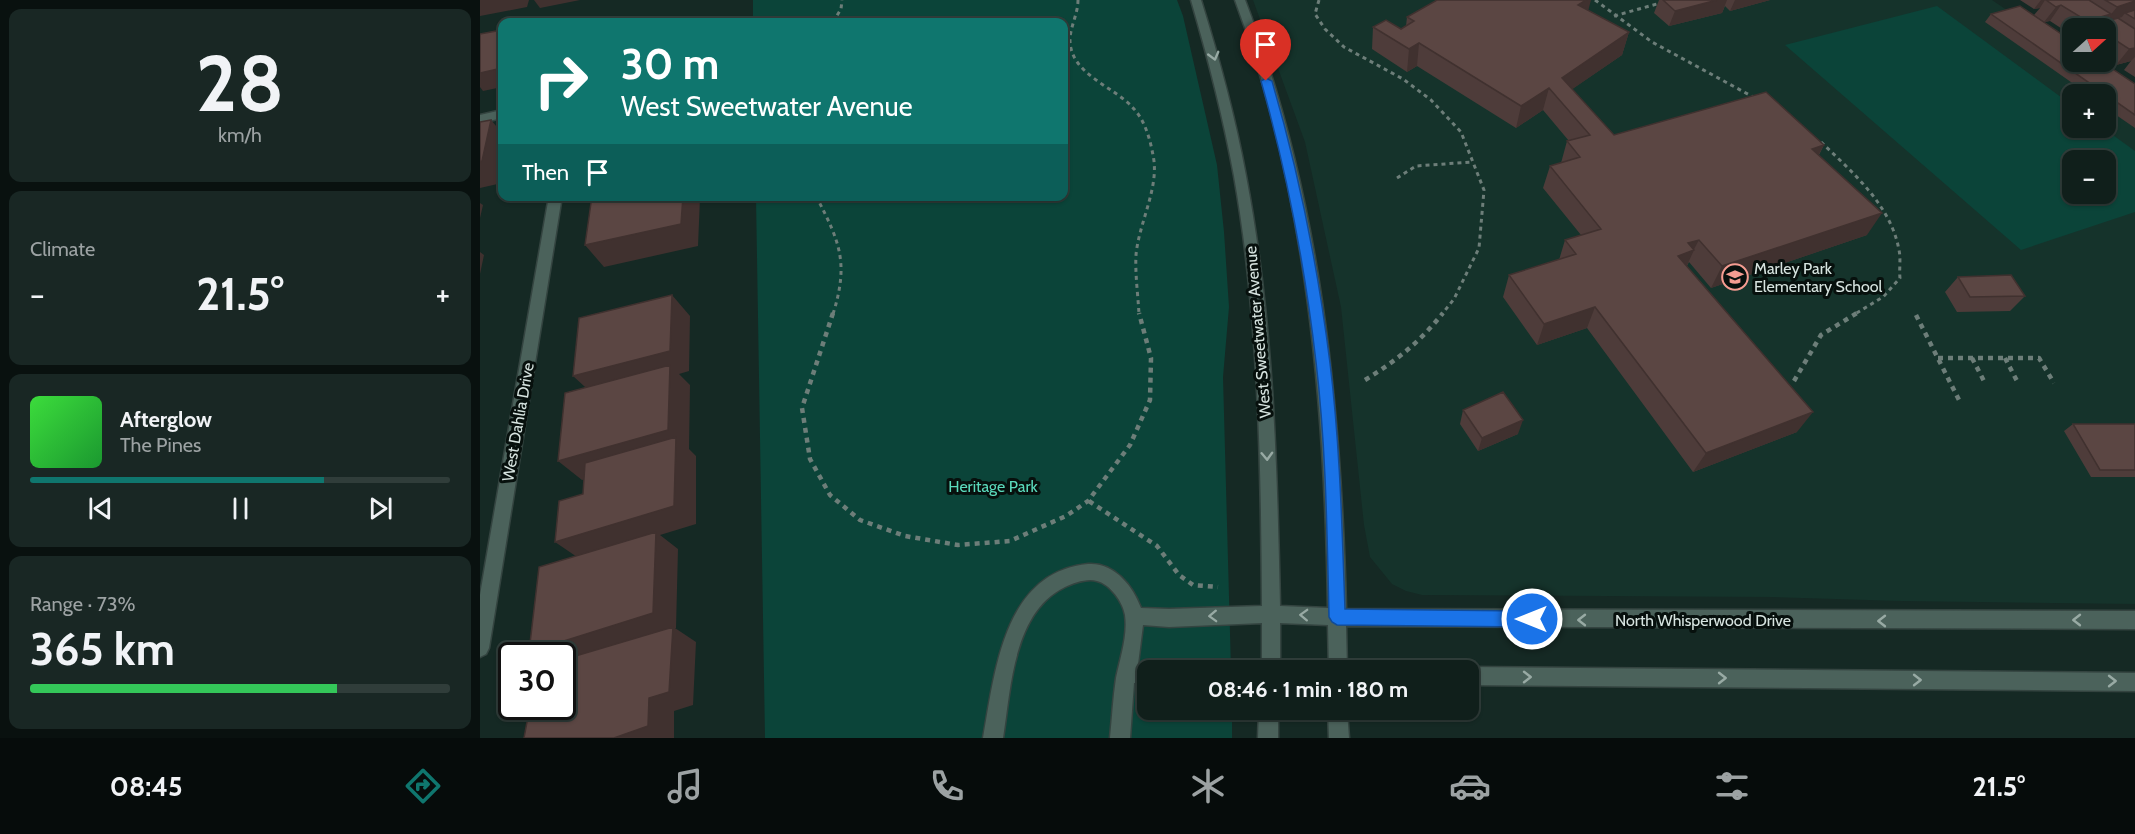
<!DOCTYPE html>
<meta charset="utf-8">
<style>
:root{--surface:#101f1b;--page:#192724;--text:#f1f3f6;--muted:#9ca2a3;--line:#303d3a;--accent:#0f766e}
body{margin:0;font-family:Cabin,sans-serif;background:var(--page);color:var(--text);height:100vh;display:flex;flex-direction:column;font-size:22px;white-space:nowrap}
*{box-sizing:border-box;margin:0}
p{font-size:20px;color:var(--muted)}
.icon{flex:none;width:33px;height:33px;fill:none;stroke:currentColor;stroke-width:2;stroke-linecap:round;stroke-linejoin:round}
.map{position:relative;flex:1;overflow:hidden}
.sheet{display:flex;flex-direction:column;gap:9px;padding:9px;background:#09110f;width:480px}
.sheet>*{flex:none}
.guide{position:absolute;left:18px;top:18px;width:570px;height:183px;border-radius:12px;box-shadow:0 2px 4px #0004,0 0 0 2px var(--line);background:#0f766e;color:#fff;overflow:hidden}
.needle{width:39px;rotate:69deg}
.buttons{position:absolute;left:1582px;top:18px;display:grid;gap:12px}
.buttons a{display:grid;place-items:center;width:54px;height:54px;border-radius:12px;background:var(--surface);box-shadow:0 2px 4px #0004,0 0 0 2px var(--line);font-size:30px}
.speed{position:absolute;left:18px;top:642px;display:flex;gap:12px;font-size:30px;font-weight:700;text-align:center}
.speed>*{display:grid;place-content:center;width:78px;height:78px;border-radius:50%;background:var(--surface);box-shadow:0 2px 4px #0004,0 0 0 2px var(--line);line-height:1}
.speed .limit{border:3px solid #111;border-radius:9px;background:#fff;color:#111}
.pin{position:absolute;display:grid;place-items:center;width:51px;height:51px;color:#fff;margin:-62px -26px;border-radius:50% 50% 50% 0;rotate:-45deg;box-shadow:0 0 6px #0007}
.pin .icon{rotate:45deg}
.me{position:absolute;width:66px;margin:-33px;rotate:270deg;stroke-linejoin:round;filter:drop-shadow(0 0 4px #0008)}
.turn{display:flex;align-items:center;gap:21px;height:126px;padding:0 24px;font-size:27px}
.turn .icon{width:78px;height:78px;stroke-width:2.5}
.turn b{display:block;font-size:42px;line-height:51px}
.then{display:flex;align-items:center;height:57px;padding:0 24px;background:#0003;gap:12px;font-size:22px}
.big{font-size:45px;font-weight:800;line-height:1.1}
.sheet .card{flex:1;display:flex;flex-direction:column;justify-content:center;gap:9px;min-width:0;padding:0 21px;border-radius:12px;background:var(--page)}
.sheet .dial{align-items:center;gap:0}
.dial b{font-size:78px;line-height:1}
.song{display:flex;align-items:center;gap:18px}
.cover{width:72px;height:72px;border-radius:9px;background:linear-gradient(135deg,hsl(120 70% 55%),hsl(130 70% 35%))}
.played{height:6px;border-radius:3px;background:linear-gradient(90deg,var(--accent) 70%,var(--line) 70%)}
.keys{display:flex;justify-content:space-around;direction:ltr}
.heat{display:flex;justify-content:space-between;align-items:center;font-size:33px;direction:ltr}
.charge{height:9px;border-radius:4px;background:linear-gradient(90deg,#34c759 73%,var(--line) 0)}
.trip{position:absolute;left:657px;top:660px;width:342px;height:60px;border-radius:12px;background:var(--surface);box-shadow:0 2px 4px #0004,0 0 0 2px var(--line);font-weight:800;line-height:60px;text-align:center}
.dock{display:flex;height:96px;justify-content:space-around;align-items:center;background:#060c0b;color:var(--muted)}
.dock .icon{width:42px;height:42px}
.dock .on{color:var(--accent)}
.dock b{font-size:27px;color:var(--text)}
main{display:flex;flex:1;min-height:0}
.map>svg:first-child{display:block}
</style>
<main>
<section class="sheet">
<div class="card dial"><b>28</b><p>km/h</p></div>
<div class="card"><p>Climate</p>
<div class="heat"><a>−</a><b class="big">21.5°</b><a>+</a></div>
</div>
<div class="card">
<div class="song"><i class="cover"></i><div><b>Afterglow</b><p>The Pines</p></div></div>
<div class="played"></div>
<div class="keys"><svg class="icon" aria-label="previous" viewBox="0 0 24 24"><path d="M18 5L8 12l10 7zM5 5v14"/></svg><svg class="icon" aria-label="pause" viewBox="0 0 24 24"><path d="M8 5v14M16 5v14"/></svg><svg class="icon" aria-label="next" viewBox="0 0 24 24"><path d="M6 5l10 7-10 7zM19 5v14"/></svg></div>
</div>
<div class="card"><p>Range · 73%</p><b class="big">365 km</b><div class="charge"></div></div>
</section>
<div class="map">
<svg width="1655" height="738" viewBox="0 0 1655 738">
<rect width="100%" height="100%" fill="#152924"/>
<path fill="#15332b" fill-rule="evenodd" d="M773,0H1512L1593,55V62L1655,98V604L1421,601L1291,597L942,595L926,591L912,584L890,557L884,525L861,307L825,142ZM1593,94H1626V128H1593ZM1593,160H1626V194H1593Z"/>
<path fill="#0b4439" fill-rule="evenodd" d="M273,0H697L703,16L737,165L744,232L749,307L743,377L751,670H668V710H752V738H285L276,197L584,196V22H273Z
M1457,6L1593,106V128H1623L1655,151V212L1541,250L1305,45ZM1593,160H1626V194H1593Z"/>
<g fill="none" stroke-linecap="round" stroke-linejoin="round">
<g stroke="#344440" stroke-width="3">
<path id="minor" d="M711,0H721C739,58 755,116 766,176C793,317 797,462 800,606L848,608C845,403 827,193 755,0H765C840,193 861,404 866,609L1655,611V629L866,626L867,670H849L848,625L800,623V670H782V623L689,627L663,625L658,664L668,665L676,670H668V683H654L650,738H630C632,718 633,698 636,678C640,658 648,636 645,615C643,602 630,584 617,581C607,578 594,583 585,587C533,612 531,688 523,738H503C515,673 523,572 608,564C634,562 653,586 661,608L689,609L782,606C781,463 779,317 754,176C743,116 728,58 711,0Z
M22,110V118L0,123V115Z
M69,196H82L9,648L6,654L0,657V595Z
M988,667L1655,673V691L988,685V670H981Z
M779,710H798V738H778Z
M848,710H867L869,738H849Z"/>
</g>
<path stroke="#6d7e79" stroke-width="3" stroke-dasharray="4 4" stroke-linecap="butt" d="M598,0C598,14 590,27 590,40C590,75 636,87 654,109C665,121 670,139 673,155C680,187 659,222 656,255C655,274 658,295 659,314
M839,0L835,14L845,29L864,47L923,79L951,100L981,132L1004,190L999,248L974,299L962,314
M1115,0L1172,42L1275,98
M1134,16L1191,0
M353,22L361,9L362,0
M1341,142C1372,172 1411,205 1419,250C1421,259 1419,269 1420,278L1403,297L1375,314
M917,178L936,166L992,162
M336,196C360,242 369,263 353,314"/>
<path stroke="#6d7e79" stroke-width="4.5" stroke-dasharray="5 5" stroke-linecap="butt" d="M353,313L322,408L330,459L350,495L380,520L425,536L478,545L530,541L586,516L608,501L650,445L670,400L671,358L659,313
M1436,315L1479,400
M1458,358H1559L1574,383
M1492,358L1505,383
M1525,358L1537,381
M885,380C917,360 939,343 963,313
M1314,381L1341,335L1377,313
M609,501L677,546L699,575L713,585L738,587"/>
<use href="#minor" fill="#4b625b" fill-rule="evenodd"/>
</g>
<path fill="#4e3c3a" d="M1179,0H1290L1250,11L1245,6L1242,13L1189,26L1174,13Z
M1540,0H1655V77L1644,70L1651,61L1636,65L1626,58V28H1593V36L1570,21L1564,22L1554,15L1560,8L1554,9Z
M1108,11L1149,32L1142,55L1092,89L1134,135L1344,145L1339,155L1387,235L1231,288L1209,262L1207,266L1317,432L1213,472L1107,328L1057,345L1023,297L1029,275L1079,260L1085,240L1101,235L1063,188L1070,166L1081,163L1087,141H1089L1063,110L1036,128L937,66L927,72L892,49L893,27L921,29L926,26L927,17Z
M1511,14L1655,84V128L1626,108V94H1608L1505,22Z
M1478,277L1545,296L1530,311L1477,312L1465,292Z
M983,410L1038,434L998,451L980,424Z
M1593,424H1655V477H1611L1584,431Z"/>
<path fill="#40312f" d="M0,0H49L47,7L0,16Z
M54,0H100L60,8Z
M1106,0H1111L1106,19L1098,5Z
M1237,0H1247L1242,13L1189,26L1195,11Z
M1255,0H1290L1250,11Z
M1561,0H1565L1560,8L1554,9Z
M1655,1V11L1645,13L1642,17L1624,23L1637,7Z
M1581,5L1570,21L1564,22L1576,7Z
M1631,14L1619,28L1613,25L1610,28H1601L1607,21Z
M1149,32L1142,55L1078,99L1082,78Z
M939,43L937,66L927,72L929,49Z
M1655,48V57L1651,61L1636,65L1649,49Z
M22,68V87L3,91L0,87V73Z
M1069,88L1063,110L1036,128L1041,106Z
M11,120L22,133V183L0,188V162Z
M1344,145L1331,168L1332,149Z
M203,196H219L220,198L218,246L124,267L105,245Z
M0,203L3,205L0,218Z
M1402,213L1387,235L1231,288L1242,266Z
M1219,240L1213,251L1214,250L1204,272L1198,256L1208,243Z
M0,252L4,255L0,274Z
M192,295L210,316L209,371L199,374L210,385L209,449L216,456V524L180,535L198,549L196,628H195L216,642L213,705L194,711V738H134L82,665V656H56L49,652L100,559L75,542L196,453L102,480L78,461L115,396L93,376Z
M1115,307L1107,328L1057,345L1064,324Z
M1333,412L1317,432L1213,472L1226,453Z
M1043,420L1038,434L998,451L1002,438Z"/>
<path fill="#5b4643" stroke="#40312f" stroke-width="1.5" d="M957,0H1106L1098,5L1149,32L1082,78L1134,135L1286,92L1344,145L1332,149L1402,213L1242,266L1219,240L1208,243L1214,250L1198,256L1333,412L1226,453L1115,307L1064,324L1029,275L1096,254L1085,240L1121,229L1070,166L1100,157L1087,141L1110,135L1069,88L1041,106L939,43L929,49L893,27L906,20L921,29L934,21L927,17Z
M1183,0H1237L1195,11Z
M1566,0H1609L1631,14L1607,21L1581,5L1576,7Z
M1625,0H1655V1L1637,7Z
M1540,6L1593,42V62H1622L1655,84V115L1511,14Z
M1655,10V19L1645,13Z
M1638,18L1655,29V48L1649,49L1626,34V28H1618L1613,25Z
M112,19L129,22H108Z
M22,30V68L0,73V34Z
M11,120L2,161L0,162V122Z
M112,196H203L201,224L105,245Z
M1531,275L1545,296L1490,297L1478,277Z
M192,295L190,351L93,376L99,318Z
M190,365L188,430L78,461L85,393Z
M1023,392L1043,420L1002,438L983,410Z
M1593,424H1655V470H1620Z
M196,437L194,506L75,542L79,501L103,494L105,463Z
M176,532L173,613L49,652L59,567Z
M193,627L189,692L169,698L168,726L134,738H44L50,706H82V660Z"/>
<defs><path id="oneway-chevron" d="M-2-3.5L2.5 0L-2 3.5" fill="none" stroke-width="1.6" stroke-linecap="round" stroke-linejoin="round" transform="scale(1.5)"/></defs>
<g stroke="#98aaa4">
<use href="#oneway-chevron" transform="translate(734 56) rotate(75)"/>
<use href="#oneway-chevron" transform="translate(787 456) rotate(88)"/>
<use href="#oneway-chevron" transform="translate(824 615) rotate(-178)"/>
<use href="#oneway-chevron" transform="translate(733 616) rotate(178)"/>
<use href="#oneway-chevron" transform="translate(1102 620) rotate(-180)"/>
<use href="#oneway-chevron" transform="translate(1597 620) rotate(180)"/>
<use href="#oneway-chevron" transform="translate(1402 621) rotate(-180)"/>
<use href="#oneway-chevron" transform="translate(1047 677)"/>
<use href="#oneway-chevron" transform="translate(1242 678)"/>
<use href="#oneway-chevron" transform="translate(1437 680)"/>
<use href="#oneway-chevron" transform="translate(1632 681)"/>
</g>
<path fill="#1a73e8" stroke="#114b97" stroke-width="1.5" d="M786,78L792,81C819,173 838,267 850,363C860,444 862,527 865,609L1052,611L1058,614L1060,619L1058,625L1052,627L857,625L852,622L849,617C847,532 846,446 836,362C825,267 807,173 781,81Z"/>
<defs>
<g id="school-ring" transform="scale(1.35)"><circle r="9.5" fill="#07100d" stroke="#f59c91" stroke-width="1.5"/><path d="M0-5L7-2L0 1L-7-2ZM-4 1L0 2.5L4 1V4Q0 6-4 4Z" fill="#f59c91"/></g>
</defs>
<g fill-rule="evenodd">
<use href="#school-ring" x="1255" y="277"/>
</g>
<g text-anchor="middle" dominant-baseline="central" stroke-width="6" stroke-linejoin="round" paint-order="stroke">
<g font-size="16" fill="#d7e4e0" stroke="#07100d" text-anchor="start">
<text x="1274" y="268">Marley Park<tspan x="1274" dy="18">Elementary School</tspan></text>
</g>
<g font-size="16" fill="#d7e4e0" stroke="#07100d">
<text transform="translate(778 332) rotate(-95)">West Sweetwater Avenue</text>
<text transform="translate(38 422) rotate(-80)">West Dahlia Drive</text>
<text x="1223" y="620">North Whisperwood Drive</text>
</g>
<g font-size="16" fill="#5adabc" stroke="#07100d">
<text x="513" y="486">Heritage Park</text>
</g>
</g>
</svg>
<div class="buttons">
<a><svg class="needle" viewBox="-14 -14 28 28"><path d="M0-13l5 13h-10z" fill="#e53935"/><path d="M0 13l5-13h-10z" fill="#9ca2a3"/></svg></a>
<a>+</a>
<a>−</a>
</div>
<div class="speed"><div class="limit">30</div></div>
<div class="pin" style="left:786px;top:81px;background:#d93025"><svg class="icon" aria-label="arrive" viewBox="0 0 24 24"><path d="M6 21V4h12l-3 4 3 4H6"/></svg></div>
<svg class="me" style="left:1052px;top:619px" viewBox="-20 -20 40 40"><circle r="17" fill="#1a73e8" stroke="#fff" stroke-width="3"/><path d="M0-11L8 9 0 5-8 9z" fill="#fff"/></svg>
<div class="trip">08:46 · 1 min · 180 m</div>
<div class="guide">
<div class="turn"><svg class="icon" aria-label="right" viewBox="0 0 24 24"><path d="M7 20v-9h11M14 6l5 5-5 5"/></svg><div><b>30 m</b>West Sweetwater Avenue</div></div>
<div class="then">Then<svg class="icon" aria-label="arrive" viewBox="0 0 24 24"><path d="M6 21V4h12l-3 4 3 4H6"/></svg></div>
</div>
</div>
</main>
<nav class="dock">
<b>08:45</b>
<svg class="icon on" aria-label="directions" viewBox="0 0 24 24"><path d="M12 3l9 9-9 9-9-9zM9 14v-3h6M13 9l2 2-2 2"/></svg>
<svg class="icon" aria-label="music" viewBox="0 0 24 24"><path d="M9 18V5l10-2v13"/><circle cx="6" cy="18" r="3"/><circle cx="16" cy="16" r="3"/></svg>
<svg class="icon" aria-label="phone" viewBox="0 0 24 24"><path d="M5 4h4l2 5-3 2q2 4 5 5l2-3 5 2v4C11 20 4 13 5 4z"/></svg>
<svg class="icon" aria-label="climate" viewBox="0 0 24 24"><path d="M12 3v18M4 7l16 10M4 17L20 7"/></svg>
<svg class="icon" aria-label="car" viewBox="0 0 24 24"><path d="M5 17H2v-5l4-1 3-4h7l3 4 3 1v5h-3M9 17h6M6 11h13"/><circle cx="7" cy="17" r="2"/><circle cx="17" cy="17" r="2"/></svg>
<svg class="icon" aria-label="filters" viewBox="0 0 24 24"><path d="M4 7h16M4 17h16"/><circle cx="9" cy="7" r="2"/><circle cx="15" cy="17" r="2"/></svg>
<b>21.5°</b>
</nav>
